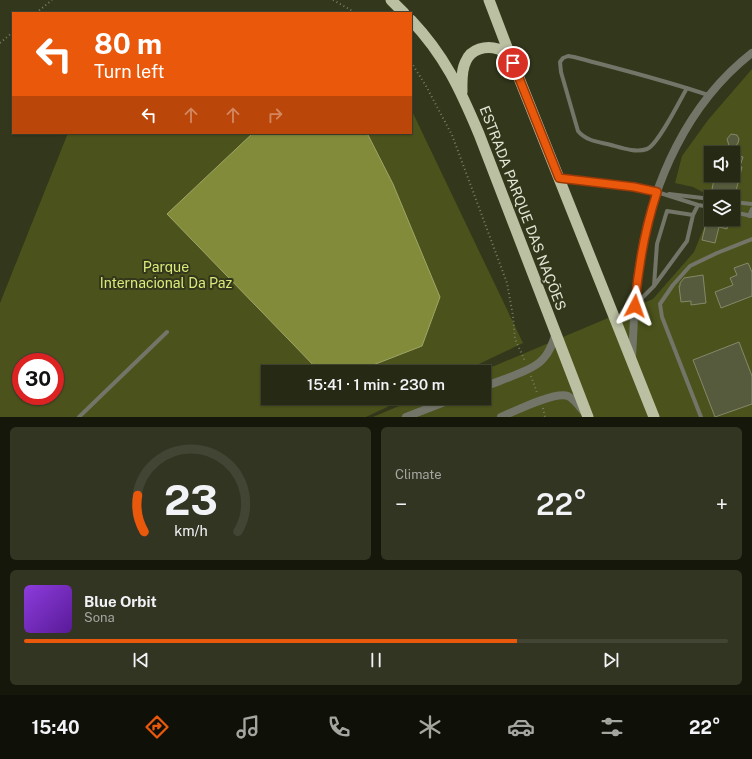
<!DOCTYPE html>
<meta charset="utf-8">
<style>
:root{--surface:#262914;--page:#323522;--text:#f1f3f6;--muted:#a4a6a0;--line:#424534;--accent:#ea580c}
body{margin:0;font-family:"Public Sans",sans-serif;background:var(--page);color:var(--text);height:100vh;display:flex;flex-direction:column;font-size:15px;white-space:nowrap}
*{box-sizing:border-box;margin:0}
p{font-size:13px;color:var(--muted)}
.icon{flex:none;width:22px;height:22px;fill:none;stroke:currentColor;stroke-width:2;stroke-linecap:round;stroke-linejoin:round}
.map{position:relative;height:417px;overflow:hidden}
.side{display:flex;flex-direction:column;gap:10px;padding:10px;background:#15170b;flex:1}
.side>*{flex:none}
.top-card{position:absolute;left:12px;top:12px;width:400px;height:122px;border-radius:0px;box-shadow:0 1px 3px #0004,0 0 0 1px var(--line);background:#ea580c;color:#fff;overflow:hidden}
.buttons{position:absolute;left:704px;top:146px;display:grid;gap:8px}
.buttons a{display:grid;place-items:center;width:36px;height:36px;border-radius:0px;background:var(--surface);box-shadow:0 1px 3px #0004,0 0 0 1px var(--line);font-size:20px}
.speed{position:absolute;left:12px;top:353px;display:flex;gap:8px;font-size:20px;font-weight:700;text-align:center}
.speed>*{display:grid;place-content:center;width:52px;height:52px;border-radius:50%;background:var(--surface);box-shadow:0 1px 3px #0004,0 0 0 1px var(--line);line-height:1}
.speed .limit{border:6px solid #d22;background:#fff;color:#111}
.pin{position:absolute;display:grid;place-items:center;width:34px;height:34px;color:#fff;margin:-17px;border:2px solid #fff;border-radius:50%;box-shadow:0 1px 4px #0007}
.me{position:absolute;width:44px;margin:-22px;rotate:4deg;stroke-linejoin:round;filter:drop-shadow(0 0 3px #0008)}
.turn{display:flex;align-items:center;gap:14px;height:84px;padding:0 16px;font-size:18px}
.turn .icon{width:52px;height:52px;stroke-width:2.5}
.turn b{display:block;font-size:28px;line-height:34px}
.lanes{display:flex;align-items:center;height:38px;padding:0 16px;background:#0003;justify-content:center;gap:20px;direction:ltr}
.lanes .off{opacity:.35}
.big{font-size:30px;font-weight:600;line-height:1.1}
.side .card{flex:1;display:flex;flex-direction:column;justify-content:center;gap:6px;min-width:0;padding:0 14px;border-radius:6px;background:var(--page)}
.side .dial{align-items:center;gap:0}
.dial svg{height:104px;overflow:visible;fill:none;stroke:var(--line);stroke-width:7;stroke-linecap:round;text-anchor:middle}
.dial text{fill:var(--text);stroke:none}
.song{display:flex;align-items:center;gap:12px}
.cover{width:48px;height:48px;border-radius:6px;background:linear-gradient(135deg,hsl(270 70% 55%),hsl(270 70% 35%))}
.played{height:4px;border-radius:2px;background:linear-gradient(90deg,var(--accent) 70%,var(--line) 70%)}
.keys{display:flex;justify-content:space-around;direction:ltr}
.heat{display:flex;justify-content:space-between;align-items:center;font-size:22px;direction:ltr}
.side .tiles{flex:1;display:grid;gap:10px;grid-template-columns:1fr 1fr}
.card:last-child{grid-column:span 2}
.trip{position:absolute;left:261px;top:365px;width:230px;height:40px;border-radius:0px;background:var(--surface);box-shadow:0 1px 3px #0004,0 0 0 1px var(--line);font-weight:600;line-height:40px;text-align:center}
.tabs{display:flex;height:64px;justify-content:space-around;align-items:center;background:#0f1008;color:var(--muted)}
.tabs .icon{width:28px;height:28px}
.tabs .current{color:var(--accent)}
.tabs b{font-size:18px;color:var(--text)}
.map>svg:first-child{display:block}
</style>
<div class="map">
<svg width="752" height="417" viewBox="0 0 752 417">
<rect width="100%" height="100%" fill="#33371b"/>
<path fill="#4c521b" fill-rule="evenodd" d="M752,69V417H373L418,398H484V372H480L653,299L694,252L705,225L710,196L693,187L675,183L682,156L708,120ZM711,153H733V175H711ZM711,197H733V219H711Z
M411,109L523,343L462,372H268V398H406L366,417H0V303L68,133H411ZM21,362H55V396H21Z"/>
<path fill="#828b39" stroke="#9fa668" d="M253,133H367L393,184L440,297L422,346L355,372H320L167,214Z"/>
<path fill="#575b3d" stroke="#85896a" d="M731,134L737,135L739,139L738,143L731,152L727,139Z
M733,155L743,157L740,166L742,167L735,195L712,189L715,175H733Z
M707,219H729L727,229L719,227L715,243L702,240Z
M748,263L752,272V296L721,308L715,292L733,285L730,278L737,275L734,268Z
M703,275L706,303L691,305V301L681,302L679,286H680V283L684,278Z
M739,342L752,376V404L715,417L693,360Z"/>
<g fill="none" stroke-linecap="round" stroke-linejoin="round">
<path stroke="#797c65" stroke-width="2" stroke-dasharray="1 3" stroke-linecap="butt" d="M333,0L356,13
M36,13L52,0
M0,43L13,32
M411,62L426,86L452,135L507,283L513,316L515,339L525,361
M531,376L537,393
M543,408L545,417"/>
<path stroke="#727567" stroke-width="4" d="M687,88C680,100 658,145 647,149C636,153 622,148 611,145C599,142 586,141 578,131L561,72L560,62L563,58L568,56L574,57C619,69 664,80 708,95
M657,192L698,205L711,207
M669,194L711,199
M733,202L752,204
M733,212L752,216
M749,216L752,209
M654,286L657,244L667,211L693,215
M636,304L654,286L687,241L693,215L698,205
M79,417L167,332
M701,417L662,317L660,304L673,285L690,266L717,253L752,239"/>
<path stroke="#727567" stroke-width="8" d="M559,178L634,187L657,192
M632,357C634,325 634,293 640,261C652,182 688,103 752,53"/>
<path stroke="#727567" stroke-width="8" d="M484,387C500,380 533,371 543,359C550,352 553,342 556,333
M406,417L455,398
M501,417C515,411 555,391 568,396C574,399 579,406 583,411"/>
<path stroke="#bcc0a2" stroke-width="11" d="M391,0L404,13
M489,0L513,63L654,417
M411,20C445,56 460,89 479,134L588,417
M462,92C462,82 461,70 466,61C471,49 486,45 498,49C503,51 506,56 509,59"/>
</g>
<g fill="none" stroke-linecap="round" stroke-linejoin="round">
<g stroke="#983908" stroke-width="10">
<path id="route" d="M513,63L559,178L634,187L657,192C645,229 638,267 635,306"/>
</g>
<use href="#route" stroke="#ea580c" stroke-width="7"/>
</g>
<g text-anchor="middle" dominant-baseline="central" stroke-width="4" stroke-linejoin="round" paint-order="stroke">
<g font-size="14" fill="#e2e5d4" stroke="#33371b">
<text transform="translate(523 208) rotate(69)">ESTRADA PARQUE DAS NAÇÕES</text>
</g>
<g font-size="14" fill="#ddea7b" stroke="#33371b">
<text x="166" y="267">Parque<tspan x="166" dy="16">Internacional Da Paz</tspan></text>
</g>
</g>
</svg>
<div class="buttons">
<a><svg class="icon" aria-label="sound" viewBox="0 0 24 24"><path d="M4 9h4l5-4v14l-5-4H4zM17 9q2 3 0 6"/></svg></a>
<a><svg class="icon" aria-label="layers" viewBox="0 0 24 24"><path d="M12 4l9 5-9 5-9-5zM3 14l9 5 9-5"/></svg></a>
</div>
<div class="speed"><div class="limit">30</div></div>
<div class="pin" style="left:513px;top:63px;background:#d93025"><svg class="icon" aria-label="arrive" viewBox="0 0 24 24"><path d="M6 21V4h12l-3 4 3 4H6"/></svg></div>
<svg class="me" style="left:635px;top:306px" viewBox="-20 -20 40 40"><path d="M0-17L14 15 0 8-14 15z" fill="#ea580c" stroke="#fff" stroke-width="4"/></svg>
<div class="trip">15:41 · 1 min · 230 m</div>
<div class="top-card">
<div class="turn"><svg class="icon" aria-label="left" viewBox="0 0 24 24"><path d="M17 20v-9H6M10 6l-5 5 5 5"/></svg><div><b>80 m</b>Turn left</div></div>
<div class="lanes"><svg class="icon" aria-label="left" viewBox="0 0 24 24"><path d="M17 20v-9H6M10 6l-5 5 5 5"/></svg><svg class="icon off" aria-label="ahead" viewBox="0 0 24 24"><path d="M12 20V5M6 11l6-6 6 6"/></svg><svg class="icon off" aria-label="ahead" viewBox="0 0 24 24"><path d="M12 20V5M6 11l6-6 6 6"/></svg><svg class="icon off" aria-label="right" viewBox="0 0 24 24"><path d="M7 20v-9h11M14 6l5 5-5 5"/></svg></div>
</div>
</div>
<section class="side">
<div class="tiles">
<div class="card dial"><svg viewBox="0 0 100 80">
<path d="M14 69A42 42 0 1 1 86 69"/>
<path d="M14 69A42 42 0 0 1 9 41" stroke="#ea580c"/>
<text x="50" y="56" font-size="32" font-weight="700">23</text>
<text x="50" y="72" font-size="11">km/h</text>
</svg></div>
<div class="card"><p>Climate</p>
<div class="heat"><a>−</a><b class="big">22°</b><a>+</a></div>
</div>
<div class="card">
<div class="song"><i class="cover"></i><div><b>Blue Orbit</b><p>Sona</p></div></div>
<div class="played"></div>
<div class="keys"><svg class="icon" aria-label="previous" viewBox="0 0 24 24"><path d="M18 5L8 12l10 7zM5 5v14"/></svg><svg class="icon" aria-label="pause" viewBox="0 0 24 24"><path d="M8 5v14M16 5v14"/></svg><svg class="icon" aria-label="next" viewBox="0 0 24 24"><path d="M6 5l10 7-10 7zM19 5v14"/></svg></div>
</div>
</div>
</section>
<nav class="tabs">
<b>15:40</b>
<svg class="icon current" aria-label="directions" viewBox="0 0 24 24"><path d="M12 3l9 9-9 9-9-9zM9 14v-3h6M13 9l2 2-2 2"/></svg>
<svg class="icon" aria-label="music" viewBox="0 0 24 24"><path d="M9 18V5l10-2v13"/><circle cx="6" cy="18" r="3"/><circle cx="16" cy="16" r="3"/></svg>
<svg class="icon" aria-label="phone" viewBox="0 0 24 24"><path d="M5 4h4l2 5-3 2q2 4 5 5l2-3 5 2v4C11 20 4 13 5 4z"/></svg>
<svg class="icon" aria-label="climate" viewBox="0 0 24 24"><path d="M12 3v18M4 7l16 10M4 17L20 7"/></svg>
<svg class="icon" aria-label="car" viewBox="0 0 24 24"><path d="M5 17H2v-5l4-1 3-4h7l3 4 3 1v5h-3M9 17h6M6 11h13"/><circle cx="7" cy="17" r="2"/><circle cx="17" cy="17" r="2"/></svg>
<svg class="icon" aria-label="filters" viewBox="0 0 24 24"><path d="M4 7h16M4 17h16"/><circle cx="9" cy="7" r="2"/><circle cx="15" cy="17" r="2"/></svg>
<b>22°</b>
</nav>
